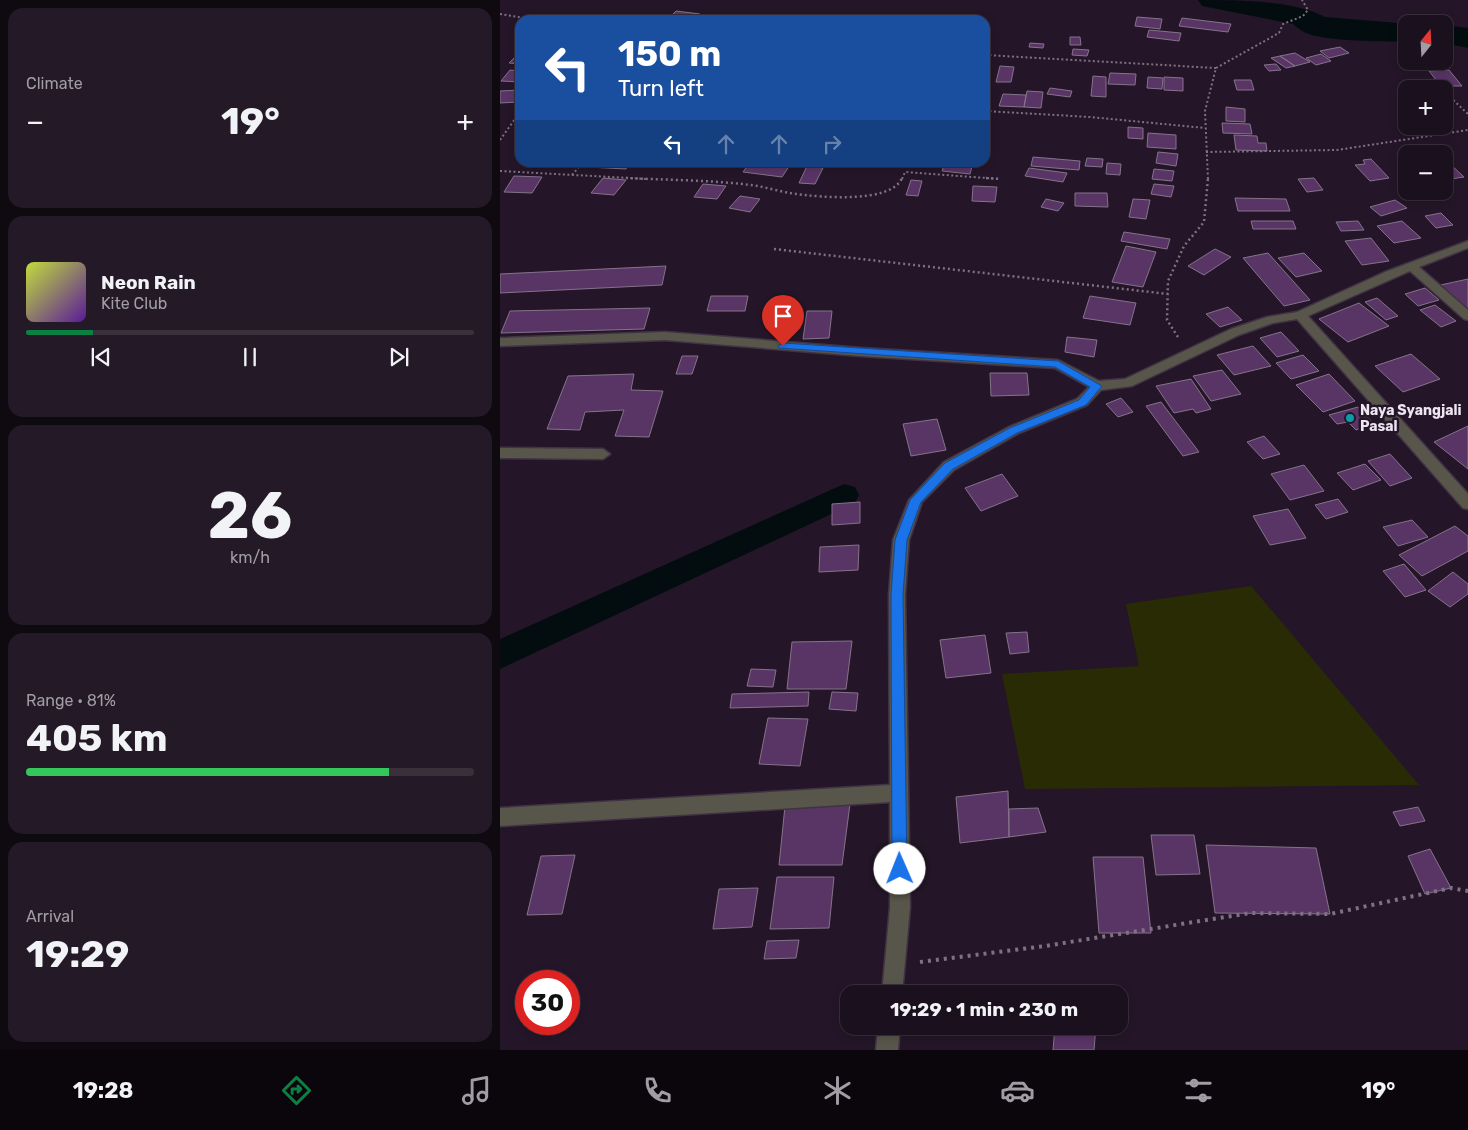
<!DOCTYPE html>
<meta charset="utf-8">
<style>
:root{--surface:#1b101e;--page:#241927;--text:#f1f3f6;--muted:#a09da4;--line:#39303c;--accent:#0b8043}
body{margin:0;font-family:Rubik,sans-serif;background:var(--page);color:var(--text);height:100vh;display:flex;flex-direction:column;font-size:19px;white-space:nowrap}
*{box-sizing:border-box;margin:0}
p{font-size:16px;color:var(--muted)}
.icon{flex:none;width:28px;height:28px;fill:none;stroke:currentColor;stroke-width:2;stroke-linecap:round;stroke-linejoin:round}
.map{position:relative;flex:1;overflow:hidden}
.details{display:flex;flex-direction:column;gap:8px;padding:8px;background:#0f0910;width:500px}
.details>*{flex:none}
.banner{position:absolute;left:15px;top:15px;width:475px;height:152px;border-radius:15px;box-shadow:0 2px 8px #0003,0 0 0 1px var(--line);background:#1a4fa0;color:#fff;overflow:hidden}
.needle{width:32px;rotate:18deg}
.tools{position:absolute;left:898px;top:15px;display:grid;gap:10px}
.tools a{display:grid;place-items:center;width:55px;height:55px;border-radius:10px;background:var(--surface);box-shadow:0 2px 8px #0003,0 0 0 1px var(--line);font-size:25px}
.speed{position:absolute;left:15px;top:970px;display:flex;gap:10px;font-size:25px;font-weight:700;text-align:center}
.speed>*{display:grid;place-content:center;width:65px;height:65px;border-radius:50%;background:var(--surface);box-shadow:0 2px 8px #0003,0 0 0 1px var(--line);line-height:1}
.speed .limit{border:8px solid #d22;background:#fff;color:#111}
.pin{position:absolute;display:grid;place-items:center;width:42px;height:42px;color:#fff;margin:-51px -21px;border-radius:50% 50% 50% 0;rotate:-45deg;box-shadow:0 0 5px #0007}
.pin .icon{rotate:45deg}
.me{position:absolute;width:55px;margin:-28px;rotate:359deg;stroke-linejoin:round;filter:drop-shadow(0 0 4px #0008)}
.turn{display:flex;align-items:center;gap:18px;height:105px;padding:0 20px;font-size:22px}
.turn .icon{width:65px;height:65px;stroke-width:2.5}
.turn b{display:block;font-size:35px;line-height:42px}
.lanes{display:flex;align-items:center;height:48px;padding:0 20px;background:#0003;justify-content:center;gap:25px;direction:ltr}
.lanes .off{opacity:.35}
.big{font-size:38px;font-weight:700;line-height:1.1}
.details .widget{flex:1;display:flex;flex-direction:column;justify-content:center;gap:8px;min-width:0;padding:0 18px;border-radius:15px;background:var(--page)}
.details .dial{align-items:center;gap:0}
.dial b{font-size:65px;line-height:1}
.song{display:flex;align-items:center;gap:15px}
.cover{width:60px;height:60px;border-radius:8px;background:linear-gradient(135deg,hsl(70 70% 55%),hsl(270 70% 35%))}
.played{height:5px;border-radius:2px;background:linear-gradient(90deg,var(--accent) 15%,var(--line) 15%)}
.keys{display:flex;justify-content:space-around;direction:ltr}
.heat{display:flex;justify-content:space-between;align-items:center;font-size:28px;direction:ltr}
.charge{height:8px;border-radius:4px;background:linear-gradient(90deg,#34c759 81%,var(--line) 0)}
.trip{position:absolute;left:340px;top:985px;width:288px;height:50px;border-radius:15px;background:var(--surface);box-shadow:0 2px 8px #0003,0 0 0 1px var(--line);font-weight:700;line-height:50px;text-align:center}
.dock{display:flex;height:80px;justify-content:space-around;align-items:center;background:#0b060c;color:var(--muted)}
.dock .icon{width:35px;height:35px}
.dock .current{color:var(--accent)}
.dock b{font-size:22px;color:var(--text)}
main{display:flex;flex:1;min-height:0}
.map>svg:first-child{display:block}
</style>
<main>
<section class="details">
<div class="widget"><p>Climate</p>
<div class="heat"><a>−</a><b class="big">19°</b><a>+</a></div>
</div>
<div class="widget">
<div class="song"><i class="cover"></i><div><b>Neon Rain</b><p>Kite Club</p></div></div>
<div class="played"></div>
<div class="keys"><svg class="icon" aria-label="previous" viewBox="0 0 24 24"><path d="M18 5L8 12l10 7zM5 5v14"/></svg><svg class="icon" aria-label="pause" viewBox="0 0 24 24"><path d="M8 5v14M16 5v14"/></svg><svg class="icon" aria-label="next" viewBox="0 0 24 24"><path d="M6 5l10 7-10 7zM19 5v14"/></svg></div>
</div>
<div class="widget dial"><b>26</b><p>km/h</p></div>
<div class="widget"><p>Range · 81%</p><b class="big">405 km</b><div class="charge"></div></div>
<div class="widget"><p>Arrival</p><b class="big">19:29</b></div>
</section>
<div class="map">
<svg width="968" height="1050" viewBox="0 0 968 1050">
<rect width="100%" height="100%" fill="#241628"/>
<path fill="#292b05" d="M751,586L919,785L525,789L502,674L639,666L626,604Z"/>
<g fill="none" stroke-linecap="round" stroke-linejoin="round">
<path fill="#030d10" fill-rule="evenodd" d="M344,484L355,487L359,495L355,503L0,669V639Z"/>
<path fill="#030d10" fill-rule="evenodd" d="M698,0C736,0 793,0 825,17L911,24H906V42C882,41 827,42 806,33C801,31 797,27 793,24L702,6Z
M944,25L968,28V48L944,43Z"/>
</g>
<path fill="#593565" stroke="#84738a" d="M176,11L200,14L195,19L171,16Z
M637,17L662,19L660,29L635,26Z
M682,18L731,24L728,32L679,26Z
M649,30L681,33L679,41L647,37Z
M570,37H580L581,45H570Z
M530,43L544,44L543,48L529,47Z
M840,47L849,53L829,58L820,51Z
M573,49L589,50L587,56L572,55Z
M795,53L810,62L795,66L780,56Z
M18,54H20V64L9,63Z
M821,54L831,61L816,65L806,58Z
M780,56L795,66L786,68L771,58Z
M776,64L781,70L769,71L764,65Z
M500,66L514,67L511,82H496Z
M10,70L20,71V82L1,81Z
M949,70L962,86H949L944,80H936L929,71Z
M610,73L636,74L635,85L608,84Z
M593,76L606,77V97L591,96Z
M648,77L663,78L662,89L647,88Z
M664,77L683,78V91L664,90Z
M734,80H751L754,90H737Z
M550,88L572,91L570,97L547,94Z
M20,90L18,102L0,103V91Z
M527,91L543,92L541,108L524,107Z
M503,94L526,95L524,107L499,106Z
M726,107L745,109V122L726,121Z
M722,123L750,124L752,134L723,133Z
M628,127L643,128V139L628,138Z
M648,133L676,135V149L647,147Z
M734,135L757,136L758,143H766L767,151L736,150Z
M658,152L678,154L676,166L656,163Z
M533,157L580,161L579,170L531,166Z
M587,158L603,159L602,167L585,166Z
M871,159L889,178L870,181L855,165L865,164L863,160Z
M91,162H130L126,169L88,167Z
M250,162H292L282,177L243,172Z
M445,162H468L473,163L470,174L442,171Z
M607,163L621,164L620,175L606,174Z
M949,163L964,177L944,180V164Z
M307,166L323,168L315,184L299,183Z
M529,168L567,173L563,182L525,176Z
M654,169L674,171L672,181L652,179Z
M14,176L42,177L32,193L4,192Z
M103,178L126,180L114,195L91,193Z
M814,178L823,190L807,192L798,179Z
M411,180L422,181L418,196L406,195Z
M203,184L226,186L217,199L194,197Z
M654,184L674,186L671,197L651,194Z
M473,186L497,187L495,202L472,201Z
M575,193H607L608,207L575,206Z
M240,196L260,199L250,212L229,208Z
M735,198L786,199L790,211H738Z
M546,199L564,203L558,211L541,207Z
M633,199L650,200L646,219L629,217Z
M895,200L907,208L881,216L870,207Z
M941,213L953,225L936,228L925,216Z
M751,221H793L796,229H753Z
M858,221L864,230L841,231L836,222Z
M902,221L921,238L894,243L877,226Z
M624,232L670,239L667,249L621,241Z
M871,238L889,261L862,265L845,241Z
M626,246L656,252L643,287L612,282Z
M715,249L731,257L704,275L688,266Z
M768,253L810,300L784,306L743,258Z
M804,253L822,271L796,277L778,258Z
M166,266L162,285L0,293V274Z
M968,279V311L936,286Z
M925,288L939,300L918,306L905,294Z
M211,296H248L245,311H207Z
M590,296L636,303L630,325L583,318Z
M877,298L898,316L886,320L865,302Z
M859,303L889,326L848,342L819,319Z
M935,305L956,321L941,327L920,310Z
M728,307L742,320L720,327L706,314Z
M150,308L144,329L1,333L10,311Z
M307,311H332L329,338L303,339Z
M781,332L799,351L777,357L760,338Z
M567,337L597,340L594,357L565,352Z
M753,346L771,366L734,375L717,355Z
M911,354L940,379L903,392L875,366Z
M803,355L819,371L791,379L776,363Z
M182,356H198L192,374H176Z
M722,370L741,394L711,401L693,376Z
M490,373H527L529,395L491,396Z
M134,374L131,390L163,391L149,437L115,436L124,410L85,412L80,430L47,429L68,376Z
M829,374L855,401L823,412L796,385Z
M691,379L711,409L696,413L693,409L674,413L656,386Z
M621,398L633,412L618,417L606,404Z
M661,402L699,452L683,456L646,406Z
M858,407L873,423L856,430L848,422L837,424L829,415Z
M437,419L446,450L411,456L403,424Z
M968,426V469L934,442Z
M764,436L780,454L763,459L747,442Z
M890,454L912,478L890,486L868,461Z
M865,464L881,480L853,490L837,473Z
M804,465L824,491L790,500L771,474Z
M502,474L518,496L481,511L465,488Z
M838,499L848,512L826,519L815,505Z
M360,502V523L332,525V504Z
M788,509L806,538L770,545L753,516Z
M912,520L928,537L898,546L883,527Z
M955,526L968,536V551L922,576L899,555Z
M359,545L358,570L319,572L320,547Z
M904,564L926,590L905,597L883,571Z
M953,572L968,584V594L950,607L928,591Z
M527,632L529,652L510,654L506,633Z
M485,635L491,673L446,678L440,640Z
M352,641L346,689H287L292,642Z
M251,669L276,670L273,687L247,686Z
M309,692L308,706L230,708L232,694Z
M332,692L358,693L356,711L329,709Z
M268,718L308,719L300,766L259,764Z
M508,791L509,837L460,843L456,797Z
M350,804L342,865H279L285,806Z
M918,807L925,821L900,826L893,812Z
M538,808L546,832L509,837V809Z
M651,835H694L700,874L656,875Z
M706,845L816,848L830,914L715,913Z
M930,849L951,888L925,894L908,856Z
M75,855L62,914L27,915L41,856Z
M593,857H643L651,933H599Z
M277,877H334L329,928L270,929Z
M258,888L252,927L213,929L219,889Z
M299,940L296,958L264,959L267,941Z
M555,1026H596L594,1050H553Z"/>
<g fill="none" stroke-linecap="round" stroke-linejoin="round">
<g stroke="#403344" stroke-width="3">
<path id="minor" d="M968,241V248L919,267L968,310V320L964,319L910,271L808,316L968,494V509L963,508L797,319L773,323L739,335L632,386L601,390L587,405L519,433L454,470L422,502L409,540L405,595L410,907L402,994H382L390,907V802L0,826V808L390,785L389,595L393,540L409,500L444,462L509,427L577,399L589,387L555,368L361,356L165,340L0,346V338L165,332L361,348L558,360L599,381L625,379L731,329L767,317L797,312L885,272Z
M0,448L103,449L110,454L103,459L0,458Z
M378,1026H400L398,1050H376Z"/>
</g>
<path stroke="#7e7282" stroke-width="2" stroke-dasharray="2 2.5" stroke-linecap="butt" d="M0,14L36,20
M65,20L97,18L155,20
M485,55L716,68
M950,97L968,114
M485,111L590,117L705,128
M0,140L20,112
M706,152L837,150L968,130
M0,171L148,179
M72,175L83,162
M402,179L405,172L500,179
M708,179L705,111L716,68L779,33L783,24L803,16L808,10L802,0"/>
<path stroke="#7e7282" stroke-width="2.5" stroke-dasharray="2 3" stroke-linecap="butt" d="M126,178C167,180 210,180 251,185C266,187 281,192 296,194C320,197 391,204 402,178
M486,178L500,179
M274,249L668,294
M678,337L667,320L668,281L684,246L704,222L708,178"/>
<path stroke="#7e7282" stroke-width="4" stroke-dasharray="3 5" stroke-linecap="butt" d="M420,962L545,946L750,913L830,914L951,888L968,891"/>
<use href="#minor" fill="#58554a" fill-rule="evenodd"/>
</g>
<path fill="#1a73e8" stroke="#114b97" d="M283,343L558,361L602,386L586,405L517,433L453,469L421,502L407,540L403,595L407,869L405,874L400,876L395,874L392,869L391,595L395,540L410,500L445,463L510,428L579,400L590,387L555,367L279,348L278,346Z"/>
<circle fill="#0f9aa8" stroke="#241628" stroke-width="2" cx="850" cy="418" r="5"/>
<g text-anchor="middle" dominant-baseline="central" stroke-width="5" stroke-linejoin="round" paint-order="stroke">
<g font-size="14" font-weight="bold" fill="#eee5f2" stroke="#241628" text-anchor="start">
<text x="860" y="410">Naya Syangjali<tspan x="860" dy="16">Pasal</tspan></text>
</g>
</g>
</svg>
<div class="tools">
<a><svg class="needle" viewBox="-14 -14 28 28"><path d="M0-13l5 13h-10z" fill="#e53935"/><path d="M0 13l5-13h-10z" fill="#a09da4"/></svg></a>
<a>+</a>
<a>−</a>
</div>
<div class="speed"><div class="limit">30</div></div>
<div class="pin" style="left:283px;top:346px;background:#d93025"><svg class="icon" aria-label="arrive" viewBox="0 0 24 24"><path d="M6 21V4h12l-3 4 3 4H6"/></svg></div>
<svg class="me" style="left:400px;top:869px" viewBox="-20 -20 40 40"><circle r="19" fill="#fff"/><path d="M0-13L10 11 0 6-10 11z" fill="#1a73e8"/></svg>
<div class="trip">19:29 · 1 min · 230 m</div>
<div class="banner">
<div class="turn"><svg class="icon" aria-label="left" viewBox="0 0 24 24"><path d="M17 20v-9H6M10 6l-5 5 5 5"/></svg><div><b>150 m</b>Turn left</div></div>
<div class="lanes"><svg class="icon" aria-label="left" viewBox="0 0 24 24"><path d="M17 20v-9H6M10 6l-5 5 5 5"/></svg><svg class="icon off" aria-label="ahead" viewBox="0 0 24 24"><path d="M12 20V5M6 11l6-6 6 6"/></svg><svg class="icon off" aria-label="ahead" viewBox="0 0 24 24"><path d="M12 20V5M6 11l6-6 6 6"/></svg><svg class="icon off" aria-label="right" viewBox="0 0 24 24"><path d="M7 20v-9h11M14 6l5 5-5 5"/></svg></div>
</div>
</div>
</main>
<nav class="dock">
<b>19:28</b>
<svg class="icon current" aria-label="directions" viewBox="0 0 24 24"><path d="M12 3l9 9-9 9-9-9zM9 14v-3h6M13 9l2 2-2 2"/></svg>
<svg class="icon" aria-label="music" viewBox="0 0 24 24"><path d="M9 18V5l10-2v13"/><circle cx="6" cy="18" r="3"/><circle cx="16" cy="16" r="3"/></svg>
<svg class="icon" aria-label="phone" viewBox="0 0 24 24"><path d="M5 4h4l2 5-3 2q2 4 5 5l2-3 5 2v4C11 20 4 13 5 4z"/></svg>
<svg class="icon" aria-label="climate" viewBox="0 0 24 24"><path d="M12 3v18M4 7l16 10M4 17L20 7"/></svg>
<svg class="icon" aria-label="car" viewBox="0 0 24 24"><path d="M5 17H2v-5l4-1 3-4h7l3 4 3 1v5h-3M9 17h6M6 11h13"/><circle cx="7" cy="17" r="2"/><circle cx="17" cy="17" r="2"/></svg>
<svg class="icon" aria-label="filters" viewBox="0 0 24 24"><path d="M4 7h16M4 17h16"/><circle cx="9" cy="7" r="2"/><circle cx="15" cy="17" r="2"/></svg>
<b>19°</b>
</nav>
